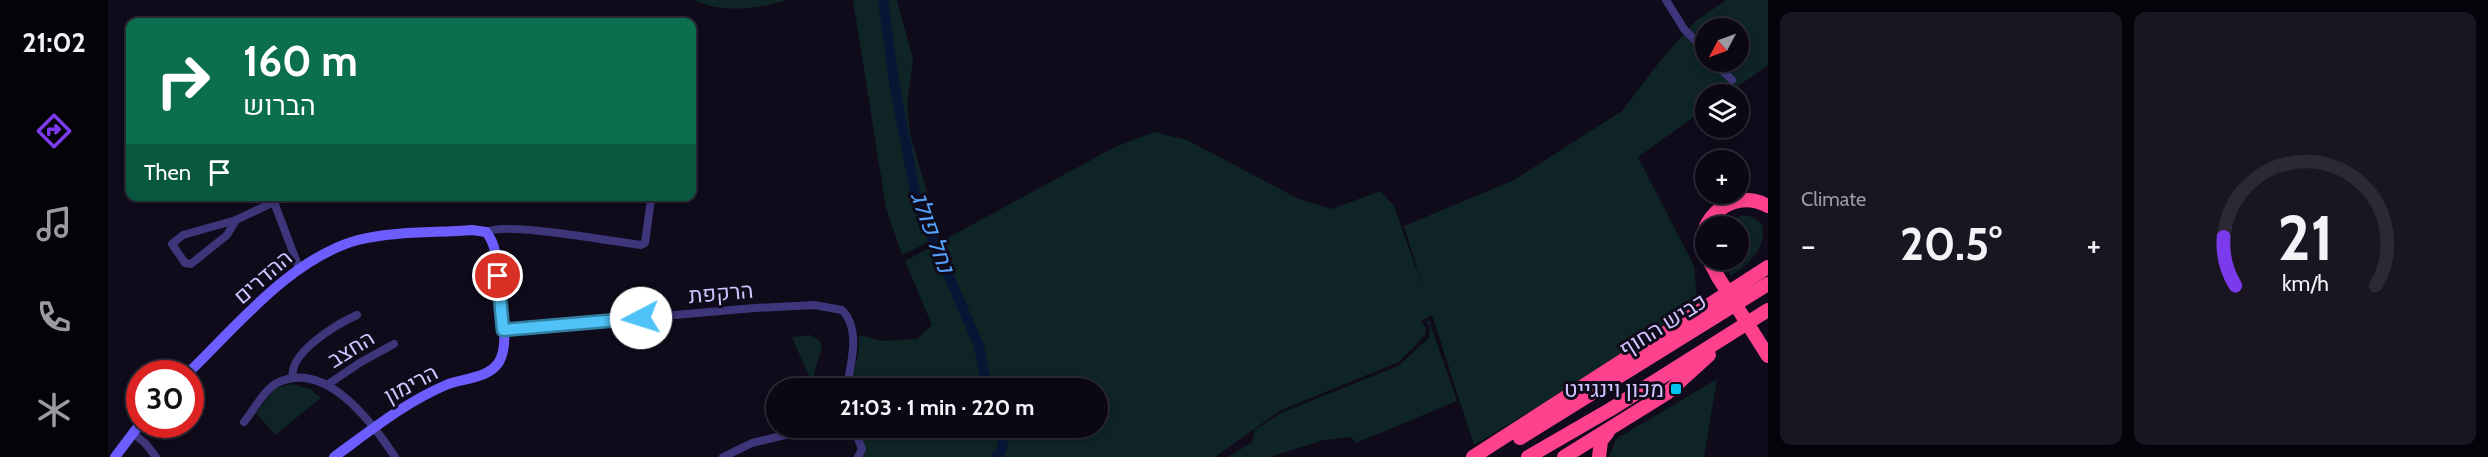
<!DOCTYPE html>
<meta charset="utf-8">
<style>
:root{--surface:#0b0814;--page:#191622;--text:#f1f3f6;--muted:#9a9aa0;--line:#2b2934;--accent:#7c3aed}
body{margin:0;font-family:Cabin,Heebo,sans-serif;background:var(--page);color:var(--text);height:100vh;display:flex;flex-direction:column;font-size:22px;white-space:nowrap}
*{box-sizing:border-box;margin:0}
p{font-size:20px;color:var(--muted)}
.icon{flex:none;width:33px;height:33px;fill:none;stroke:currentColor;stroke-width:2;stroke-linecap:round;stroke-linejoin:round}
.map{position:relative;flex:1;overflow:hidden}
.side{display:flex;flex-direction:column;gap:12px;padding:12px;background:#06040b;width:720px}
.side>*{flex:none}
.guide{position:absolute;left:18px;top:18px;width:570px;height:183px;border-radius:12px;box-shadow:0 3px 9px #0003,0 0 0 2px var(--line);background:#0b6e4f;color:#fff;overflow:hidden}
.needle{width:39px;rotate:229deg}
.buttons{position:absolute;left:1587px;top:18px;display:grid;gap:12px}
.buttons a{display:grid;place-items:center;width:54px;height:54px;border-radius:50%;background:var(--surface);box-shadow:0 3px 9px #0003,0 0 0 2px var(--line);font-size:30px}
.speed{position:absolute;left:18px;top:360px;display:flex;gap:12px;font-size:30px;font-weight:700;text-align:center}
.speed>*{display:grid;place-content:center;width:78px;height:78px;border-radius:50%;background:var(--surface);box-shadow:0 3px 9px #0003,0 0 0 2px var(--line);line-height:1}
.speed .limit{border:9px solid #d22;background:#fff;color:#111}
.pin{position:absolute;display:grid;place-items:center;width:51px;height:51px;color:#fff;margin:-26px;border:3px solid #fff;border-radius:50%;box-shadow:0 2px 6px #0007}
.me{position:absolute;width:66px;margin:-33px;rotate:265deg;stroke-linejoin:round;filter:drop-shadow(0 0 4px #0008)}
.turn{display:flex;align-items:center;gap:21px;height:126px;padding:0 18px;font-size:27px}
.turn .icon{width:78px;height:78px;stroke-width:2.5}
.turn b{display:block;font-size:42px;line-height:51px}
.then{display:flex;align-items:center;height:57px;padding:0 18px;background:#0003;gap:12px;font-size:22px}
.big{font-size:45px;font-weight:800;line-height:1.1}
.side .widget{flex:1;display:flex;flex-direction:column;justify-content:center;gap:9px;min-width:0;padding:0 21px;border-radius:12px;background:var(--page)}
.side .dial{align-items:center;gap:0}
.dial svg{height:156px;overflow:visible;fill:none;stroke:var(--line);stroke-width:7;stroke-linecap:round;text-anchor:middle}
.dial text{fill:var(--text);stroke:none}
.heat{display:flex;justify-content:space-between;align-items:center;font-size:33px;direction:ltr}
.side .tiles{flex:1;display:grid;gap:12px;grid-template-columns:repeat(2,1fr)}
.trip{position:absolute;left:658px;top:378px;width:342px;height:60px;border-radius:30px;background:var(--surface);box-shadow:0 3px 9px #0003,0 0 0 2px var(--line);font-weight:800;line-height:60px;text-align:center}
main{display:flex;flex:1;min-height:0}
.dock{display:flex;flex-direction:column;width:108px;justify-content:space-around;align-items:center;background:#040308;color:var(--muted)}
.dock .icon{width:42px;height:42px}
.dock .selected{color:var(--accent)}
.dock b{font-size:27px;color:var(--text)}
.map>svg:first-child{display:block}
</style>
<main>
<nav class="dock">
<b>21:02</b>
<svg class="icon selected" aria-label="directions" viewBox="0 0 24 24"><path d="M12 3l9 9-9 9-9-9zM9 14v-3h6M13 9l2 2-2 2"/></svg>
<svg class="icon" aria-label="music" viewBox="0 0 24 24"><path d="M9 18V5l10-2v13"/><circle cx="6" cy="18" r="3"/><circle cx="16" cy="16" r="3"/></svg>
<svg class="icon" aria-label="phone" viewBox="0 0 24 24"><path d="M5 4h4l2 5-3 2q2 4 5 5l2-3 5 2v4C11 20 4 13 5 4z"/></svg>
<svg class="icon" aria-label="climate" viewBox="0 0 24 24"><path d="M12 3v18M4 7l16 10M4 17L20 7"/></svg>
</nav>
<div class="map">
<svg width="1660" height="457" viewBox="0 0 1660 457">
<rect width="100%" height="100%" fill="#0f0b1b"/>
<path fill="#0e2425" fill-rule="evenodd" d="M586,0H680C649,9 616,14 586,0Z
M745,0H789L805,59L799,105L802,134L832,237L794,255L778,208Z
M1618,0H1660V65L1619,94H1598L1597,109L1530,157L1586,266L1590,307L1547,337L1366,445L1324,315L1313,321L1318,328L1317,335L1291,362L1173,410L1107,457H754L756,453L747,428H990V388H742L750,355L751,335L775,341L809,339L824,325L797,261L1007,147L1046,132L1079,140L1191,199L1224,209L1272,191L1286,206L1315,288L1296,226L1406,180L1514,111L1556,56L1588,21ZM1598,28H1630V62H1598Z
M1634,215C1643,216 1649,218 1654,225C1660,248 1639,265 1623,276L1615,260H1630V226H1614Z
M1321,320L1349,401L1248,443L1243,437L1216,440L1162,457H1120L1144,442L1147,430L1175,412L1290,366L1321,338L1322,327L1319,322Z
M702,335L711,340L714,346L706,374V388L684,337Z
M1609,379L1596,457H1501L1508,439Z
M183,384L202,389L213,398L167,435L148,413L168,388Z"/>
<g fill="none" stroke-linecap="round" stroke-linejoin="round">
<path stroke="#081636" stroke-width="10" d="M775,0L787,88L809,202L871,346L879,388
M888,457C898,450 894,438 892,428"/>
<path stroke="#3e367a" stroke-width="8" d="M1558,0L1576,29L1598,52
M1606,62L1624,80
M128,220L119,235L83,264L77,263L64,244L75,235L128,220L166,202L191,268
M378,232C396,221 506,242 533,245L537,243L543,199
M395,330L647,308L706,305L734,310C754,330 742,364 739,388
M185,378C180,353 229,324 249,315
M219,385L253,362L286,344
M136,422C145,411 156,390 169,383C217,359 264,422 287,457
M746,428L754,449L750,457
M25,433L37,443L48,457
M615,457L644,443L705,428"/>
<path stroke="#6e5dfe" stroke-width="10" d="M79,374C128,327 183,258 250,240C286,231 327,233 364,230L378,232C391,247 389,272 391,290C393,310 402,343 391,362C380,379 355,378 338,385C296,403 262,431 226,457
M7,457L32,424"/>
<path stroke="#fd418d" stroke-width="14" d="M1598,226C1610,203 1636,193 1660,206
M1598,229V250
M1601,260L1610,277
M1412,438L1660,284
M1365,457L1660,267
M1420,457L1503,409L1660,310
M1456,457L1559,393L1601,355
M1491,457L1493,441L1500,432"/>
<path stroke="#fd418d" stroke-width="14" d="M1610,277L1660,356"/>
</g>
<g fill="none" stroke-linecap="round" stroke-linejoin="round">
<g stroke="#337fa1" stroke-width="15">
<path id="route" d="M390,276L395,330L533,318"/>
</g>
<use href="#route" stroke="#4fc3f7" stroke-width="10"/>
</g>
<rect fill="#02c4ee" stroke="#0f0b1b" stroke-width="2" x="1562" y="383" width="12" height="12" rx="3"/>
<g text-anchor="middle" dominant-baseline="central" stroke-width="6" stroke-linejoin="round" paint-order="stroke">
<g font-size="22" fill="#d0c5ff" stroke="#0f0b1b">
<text transform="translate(155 277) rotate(-41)">ההדרים</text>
<text transform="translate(613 293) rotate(-5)">הרקפת</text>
<text transform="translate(1555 325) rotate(-32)">כביש החוף</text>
<text transform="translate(243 349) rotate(-32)">החצב</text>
<text transform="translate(303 384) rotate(-28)">הרימון</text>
</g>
<g font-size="22" fill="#d0c5ff" stroke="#0f0b1b" text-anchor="end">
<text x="1556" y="389">מכון וינגייט</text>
</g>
<g font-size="24" font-style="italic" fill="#54a2fe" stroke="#0f0b1b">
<text transform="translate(825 232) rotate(70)">נחל פולג</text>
</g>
</g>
</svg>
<div class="buttons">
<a><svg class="needle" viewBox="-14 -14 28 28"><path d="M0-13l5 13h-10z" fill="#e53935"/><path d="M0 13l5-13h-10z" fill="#9a9aa0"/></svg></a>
<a><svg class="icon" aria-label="layers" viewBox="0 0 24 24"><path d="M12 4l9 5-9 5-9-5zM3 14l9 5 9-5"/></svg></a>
<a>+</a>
<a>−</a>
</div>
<div class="speed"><div class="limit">30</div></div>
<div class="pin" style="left:390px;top:276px;background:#d93025"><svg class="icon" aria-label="arrive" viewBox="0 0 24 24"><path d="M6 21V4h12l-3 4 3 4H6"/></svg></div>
<svg class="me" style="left:533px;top:318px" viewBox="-20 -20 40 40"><circle r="19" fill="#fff"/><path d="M0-13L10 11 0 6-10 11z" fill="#4fc3f7"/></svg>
<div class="trip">21:03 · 1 min · 220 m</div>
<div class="guide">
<div class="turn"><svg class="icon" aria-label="right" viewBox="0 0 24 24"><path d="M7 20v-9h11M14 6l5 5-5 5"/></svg><div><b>160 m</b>הברוש</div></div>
<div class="then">Then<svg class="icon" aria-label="arrive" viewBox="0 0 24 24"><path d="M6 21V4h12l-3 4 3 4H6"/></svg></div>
</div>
</div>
<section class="side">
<div class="tiles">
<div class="widget"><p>Climate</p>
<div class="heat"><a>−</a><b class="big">20.5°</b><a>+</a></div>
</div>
<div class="widget dial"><svg viewBox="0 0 100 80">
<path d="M14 69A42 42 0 1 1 86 69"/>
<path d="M14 69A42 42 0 0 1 8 44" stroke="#7c3aed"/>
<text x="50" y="56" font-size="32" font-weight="700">21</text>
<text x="50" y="72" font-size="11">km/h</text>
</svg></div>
</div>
</section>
</main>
